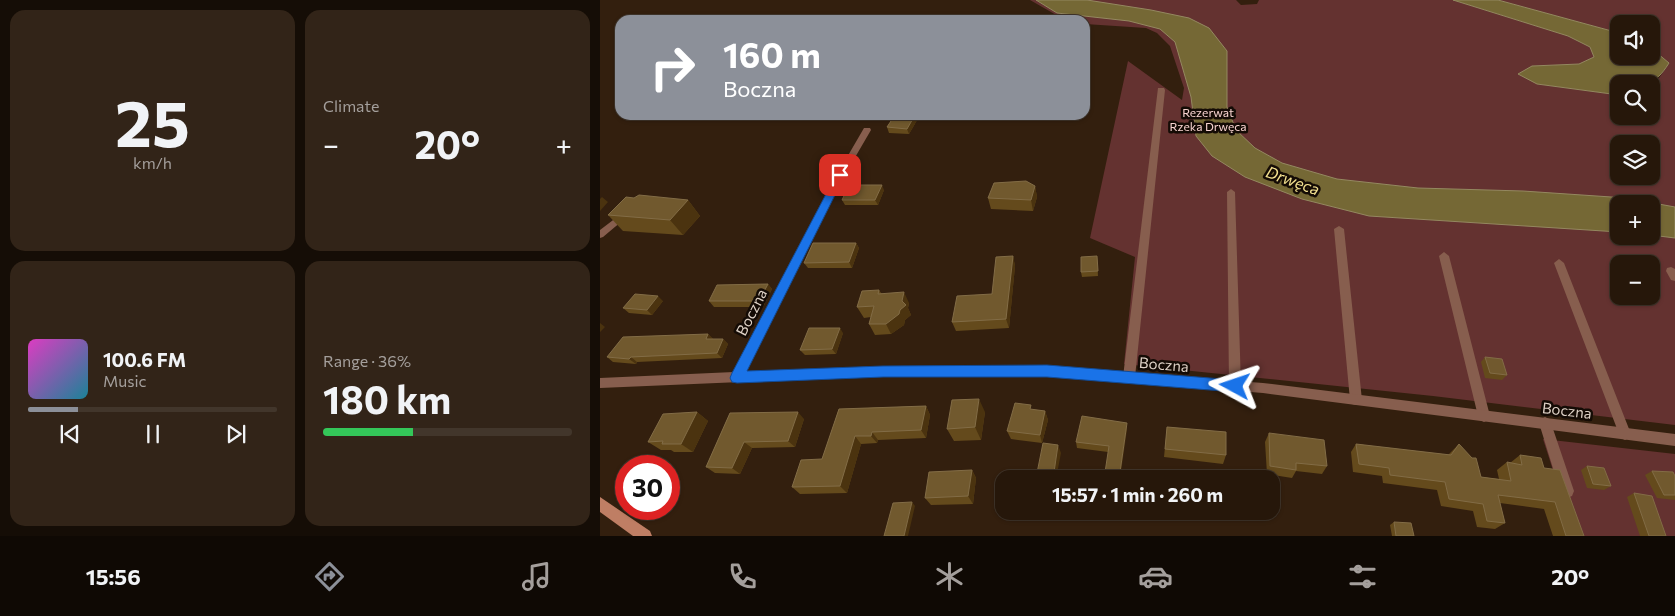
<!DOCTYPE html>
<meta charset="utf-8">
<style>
:root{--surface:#26170a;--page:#322418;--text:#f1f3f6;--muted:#a49f9c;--line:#42362b;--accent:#8c9099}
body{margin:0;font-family:Commissioner,sans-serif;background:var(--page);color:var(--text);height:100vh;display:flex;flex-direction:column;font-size:19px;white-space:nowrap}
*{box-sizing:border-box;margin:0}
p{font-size:16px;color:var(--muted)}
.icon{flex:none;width:28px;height:28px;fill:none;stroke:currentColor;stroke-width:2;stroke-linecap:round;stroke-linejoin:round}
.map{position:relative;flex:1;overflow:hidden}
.details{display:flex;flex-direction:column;gap:10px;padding:10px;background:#150d06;width:600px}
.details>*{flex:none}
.top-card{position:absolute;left:15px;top:15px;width:475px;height:105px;border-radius:15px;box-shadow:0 1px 4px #0004,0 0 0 1px var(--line);background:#8c9099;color:#fff;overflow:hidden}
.fabs{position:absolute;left:1010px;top:15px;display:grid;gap:10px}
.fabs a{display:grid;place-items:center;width:50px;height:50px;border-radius:10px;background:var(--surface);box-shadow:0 1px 4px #0004,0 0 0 1px var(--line);font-size:25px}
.speed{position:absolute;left:15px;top:455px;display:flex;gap:10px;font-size:25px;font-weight:700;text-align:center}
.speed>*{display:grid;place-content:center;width:65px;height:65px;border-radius:50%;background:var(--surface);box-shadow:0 1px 4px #0004,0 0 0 1px var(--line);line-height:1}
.speed .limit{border:8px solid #d22;background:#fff;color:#111}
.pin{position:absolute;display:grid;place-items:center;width:42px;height:42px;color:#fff;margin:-21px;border-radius:10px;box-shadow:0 2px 8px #0006}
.me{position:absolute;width:55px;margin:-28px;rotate:275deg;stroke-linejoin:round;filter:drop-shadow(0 0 4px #0008)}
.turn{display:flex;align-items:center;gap:18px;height:105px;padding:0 25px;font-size:22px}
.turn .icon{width:65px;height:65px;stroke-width:2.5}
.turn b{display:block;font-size:35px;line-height:42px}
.big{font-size:38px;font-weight:700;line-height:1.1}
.details .widget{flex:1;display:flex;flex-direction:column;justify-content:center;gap:8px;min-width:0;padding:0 18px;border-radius:15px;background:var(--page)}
.details .dial{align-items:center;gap:0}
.dial b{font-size:65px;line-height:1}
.song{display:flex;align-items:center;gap:15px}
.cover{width:60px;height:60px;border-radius:8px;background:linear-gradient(135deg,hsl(310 70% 55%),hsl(190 70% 35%))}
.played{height:5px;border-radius:2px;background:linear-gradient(90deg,var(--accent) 20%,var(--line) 20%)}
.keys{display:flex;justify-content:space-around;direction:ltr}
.heat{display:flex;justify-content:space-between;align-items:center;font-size:28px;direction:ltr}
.charge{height:8px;border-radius:4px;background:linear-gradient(90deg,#34c759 36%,var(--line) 0)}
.details .tiles{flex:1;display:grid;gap:10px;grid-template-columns:repeat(2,1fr)}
.trip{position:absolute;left:395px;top:470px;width:285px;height:50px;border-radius:15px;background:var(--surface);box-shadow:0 1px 4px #0004,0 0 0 1px var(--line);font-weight:700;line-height:50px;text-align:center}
.menu{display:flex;height:80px;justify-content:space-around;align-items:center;background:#0f0904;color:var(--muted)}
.menu .icon{width:35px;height:35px}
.menu .current{color:var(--accent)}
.menu b{font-size:22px;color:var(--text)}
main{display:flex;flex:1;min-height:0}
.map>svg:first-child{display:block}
</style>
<main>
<section class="details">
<div class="tiles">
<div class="widget dial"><b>25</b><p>km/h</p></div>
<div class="widget"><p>Climate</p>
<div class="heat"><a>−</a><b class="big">20°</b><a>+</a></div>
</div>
<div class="widget">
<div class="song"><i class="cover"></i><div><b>100.6 FM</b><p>Music</p></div></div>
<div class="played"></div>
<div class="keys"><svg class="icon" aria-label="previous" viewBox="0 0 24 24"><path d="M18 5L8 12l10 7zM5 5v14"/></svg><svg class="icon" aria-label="pause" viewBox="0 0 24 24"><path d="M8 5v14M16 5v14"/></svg><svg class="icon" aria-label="next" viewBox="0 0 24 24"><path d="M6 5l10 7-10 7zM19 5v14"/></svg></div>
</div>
<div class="widget"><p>Range · 36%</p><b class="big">180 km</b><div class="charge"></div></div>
</div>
</section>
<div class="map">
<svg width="1075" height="536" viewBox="0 0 1075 536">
<rect width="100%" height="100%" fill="#331f0e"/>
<path fill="#643230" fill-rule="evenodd" d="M430,0H636L641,5L657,4L659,0H853L968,36L990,47L994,57L980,64L932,66L937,84L1019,95V116H1051V84H1049L1059,78L1069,63L1051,48V24H1019V33L898,0H1075V425L833,396L524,364L535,257L490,238L528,61L582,100L584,88L570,46L557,33L546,28L485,24V20H465ZM1019,144H1051V176H1019ZM1019,204H1051V236H1019ZM1019,264H1051V296H1019Z
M943,439L1075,454V536H974Z"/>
<path fill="#756835" stroke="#948860" d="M436,0H487L551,10L589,18L609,28L627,51V107L636,130L655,148L682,163L737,179L818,188L923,191L1026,198L1075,207V238L1051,235V204H1019V232L769,216L702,199L645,177L612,156L596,136L591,97L575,42L560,29L529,21L457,13Z
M853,0H898L1019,33V56H1051V48L1069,63C1054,87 1046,84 1019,84V95L937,84L918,74L932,66L979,64L994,57L990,47L968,36Z"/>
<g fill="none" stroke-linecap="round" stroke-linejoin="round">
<path fill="#875e4e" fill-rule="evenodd" d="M558,88H564L565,90L535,377L533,381L529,382L525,381L523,377Z
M631,189L635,192L641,386L639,390L635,391L631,390L629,386L627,192Z
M739,226L744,229L762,400L760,404L756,405L752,404L750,400L734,229Z
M844,252L849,256L890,416L888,420L884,422L880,420L878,416L839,256Z
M959,259L964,263L1031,434L1029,438L1025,440L1021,438L1019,434L954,263Z
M1071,267L1075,269V281L1071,280L1066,271L1067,268Z
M945,417L949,419L951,423L974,491L972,496L967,498L962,496L960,491L939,423L941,419Z"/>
<path fill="#875e4e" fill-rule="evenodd" d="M264,128H270L271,130L236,190L146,372L283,366H447L663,383L1075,434V446L663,393L447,376H283L0,388V378L134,372L228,190Z
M25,211L28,212L30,214L28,216L3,237L0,238V230Z"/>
<path fill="#bf7e64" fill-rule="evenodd" d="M0,497L50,531L52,536H33L0,512Z"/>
</g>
<path fill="#644a1c" d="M295,115H320L309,134L289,133L287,127Z
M435,186L437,197L433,211L391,209L388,198Z
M284,190L278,205H245L242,200Z
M34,198L88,200L100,216L83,235L23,231L8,215Z
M256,243L259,248L252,268H208L204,263Z
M413,256L415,266L409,328L356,331L352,322L392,294Z
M497,256L498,276L482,277L481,272Z
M168,284L172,289L163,307H114L109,301Z
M279,290L281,293L309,303L308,308L311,315L305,320L304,325L291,334L275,335L269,324L271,317L264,318L257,307Z
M63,301L52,315L29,313L23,308Z
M243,333L236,354L205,355L200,350Z
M108,334L113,339H123L128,344L122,358L37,362L36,364L13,362L7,357Z
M885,357L907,375L902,380L885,378L881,362Z
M326,406L330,415L326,438L278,440L277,443L261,444L247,493L200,494L192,487L222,459L239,409Z
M433,410L445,411L448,420L442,443L411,439L407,431Z
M97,412L108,421L93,452H74L71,450H61L48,442Z
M385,412L381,440L354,441L347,429Z
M130,413L204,419L195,447L152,448L140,474L115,473L106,467Z
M567,427L626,455L623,464L564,457Z
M527,430L508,452L477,448L476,442Z
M669,433L727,466L722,474L696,471L692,478L667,474L665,442Z
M756,444L848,455L859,444L881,477L899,479L897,470L907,462L910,463L920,455L944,468L984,536H953L944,509L900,503L905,523L895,529L877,527L873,511L841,506L837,490L783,483L782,476L753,472L751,452Z
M987,466L1011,486L1004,490L987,488L981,470Z
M372,470L376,478L373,504L331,505L325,498Z
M1052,471L1075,476V500L1057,498L1045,475Z
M1034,493L1066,536H1040L1027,497Z
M794,522L814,536H792L790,525Z"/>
<path fill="#4b330f" d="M315,115H320L309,134L307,129Z
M282,185L284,190L278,205L275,200Z
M435,186L437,197L433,211L431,200Z
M2,197L8,202L0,211V199Z
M88,200L100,216L83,235L70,220Z
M256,243L259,248L252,268L249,262Z
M413,256L415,266L409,328L406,319Z
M168,284L172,289L163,307L159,301Z
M304,292L309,303L308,308L311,315L305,320L304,325L291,334L286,324L302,301Z
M58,296L63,301L52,315L47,310Z
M0,323L5,327L0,332Z
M240,328L243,333L236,354L232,349Z
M108,334L113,339H106Z
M123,339L128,344L122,358L117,353Z
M31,357L37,362L36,364L29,359Z
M379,399L385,412L381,440L375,427Z
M326,406L330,415L326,438L321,430Z
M445,411L448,420L442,443L440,435Z
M97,412L108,421L93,452L81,444Z
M198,412L204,419L195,447L188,441Z
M527,423V430L520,479H519Z
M272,432L278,440L277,443L271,436Z
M255,436L261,444L247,493L240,486Z
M144,442L152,448L140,474L132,468Z
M458,445L461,453L456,479H453Z
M372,470L376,478L373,504L368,496Z
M312,502L315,506L308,536H304Z"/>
<path fill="#71592e" stroke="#826c46" d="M295,115H315L307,129L287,127Z
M426,181L435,186L431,200L388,198L394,183Z
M249,185H282L275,200H242Z
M39,195L88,200L70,220L8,215L26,197L34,198Z
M213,243H256L249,262L204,263Z
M413,256L406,319L352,322L357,296L392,294L396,257Z
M497,256L498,271L481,272V257Z
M168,284L159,301H109L117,285Z
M279,290L278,294L304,292L302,301L306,305L300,310L299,314L286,324H269L274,306L257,307L262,291Z
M35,294L58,296L47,310L23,308Z
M209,328H240L232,349L200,350Z
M108,334L106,339H123L117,353L31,357L29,359L7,357L23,337Z
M885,357L902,359L907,375L890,373Z
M379,399L375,427L347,429L352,400Z
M415,403L431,405L430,409L445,411L440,435L407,431Z
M326,406L321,430L272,432L271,436H255L240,486L192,487L201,460L222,459L239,409Z
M97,412L81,444H62L63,441L48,442L63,414Z
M198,412L188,441L144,442L132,468L106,467L130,413Z
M482,416L527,423L519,479H504L509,446L476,442Z
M567,427L626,432V455L565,449Z
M669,433L724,440L727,466L696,463V470L670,466Z
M443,443L458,445L453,479L436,478Z
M756,444L851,455L859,444L872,458H876L881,477L911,481L907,462L922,465L920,455L941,458L944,468L960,470L984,536H966L955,502L898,495L905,523L887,521L883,504L849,499L845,482L790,475L789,468L759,464Z
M987,466L1004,468L1011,486L993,484Z
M372,470L368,496L325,498L329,472Z
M1052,471L1073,472L1075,476V495H1064Z
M1034,493L1052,496L1066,536H1049Z
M312,502L304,536H284L293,503Z
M794,522L811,523L814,536H796Z"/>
<path fill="#1a73e8" stroke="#114b97" d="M240,172L245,175L147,371L283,366L447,365L635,380L639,382L641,386L639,390L635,392L447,377H283L137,383L132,382L130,378L132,373L236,175Z"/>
<g text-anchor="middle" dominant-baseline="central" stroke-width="5" stroke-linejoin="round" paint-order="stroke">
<g font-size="12" fill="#f9d4d1" stroke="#140b05">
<text x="608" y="112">Rezerwat<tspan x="608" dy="14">Rzeka Drwęca</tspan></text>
</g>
<g font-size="15" fill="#ded1c6" stroke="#140b05">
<text transform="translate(151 312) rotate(-63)">Boczna</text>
<text transform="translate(564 364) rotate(5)">Boczna</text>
<text transform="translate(967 410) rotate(7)">Boczna</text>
</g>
<g font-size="16" font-style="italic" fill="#f3e08f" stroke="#140b05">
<text transform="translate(693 180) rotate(20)">Drwęca</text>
</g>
</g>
</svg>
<div class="fabs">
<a><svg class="icon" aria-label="sound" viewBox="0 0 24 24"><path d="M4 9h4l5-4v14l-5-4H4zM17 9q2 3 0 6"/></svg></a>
<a><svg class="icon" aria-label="search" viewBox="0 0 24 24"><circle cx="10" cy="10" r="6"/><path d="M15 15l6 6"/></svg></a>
<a><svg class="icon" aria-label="layers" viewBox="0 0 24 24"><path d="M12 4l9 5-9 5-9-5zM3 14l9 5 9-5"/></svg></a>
<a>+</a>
<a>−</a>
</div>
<div class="speed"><div class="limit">30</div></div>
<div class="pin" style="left:240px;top:175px;background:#d93025"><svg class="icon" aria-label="arrive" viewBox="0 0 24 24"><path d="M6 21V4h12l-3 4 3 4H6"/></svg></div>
<svg class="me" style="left:635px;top:386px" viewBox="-20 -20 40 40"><path d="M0-17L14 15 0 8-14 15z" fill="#1a73e8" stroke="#fff" stroke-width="4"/></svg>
<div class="trip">15:57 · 1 min · 260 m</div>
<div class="top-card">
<div class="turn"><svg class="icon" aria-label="right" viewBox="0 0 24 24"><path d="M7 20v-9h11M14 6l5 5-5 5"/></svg><div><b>160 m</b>Boczna</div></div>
</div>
</div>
</main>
<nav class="menu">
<b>15:56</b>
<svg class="icon current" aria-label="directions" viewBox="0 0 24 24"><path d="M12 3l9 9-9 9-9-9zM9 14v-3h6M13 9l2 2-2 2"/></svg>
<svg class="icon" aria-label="music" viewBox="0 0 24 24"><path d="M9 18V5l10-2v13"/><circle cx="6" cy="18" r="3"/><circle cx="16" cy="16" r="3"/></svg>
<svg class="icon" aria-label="phone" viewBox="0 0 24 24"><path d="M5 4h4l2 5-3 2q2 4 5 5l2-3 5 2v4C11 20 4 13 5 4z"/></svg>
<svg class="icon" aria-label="climate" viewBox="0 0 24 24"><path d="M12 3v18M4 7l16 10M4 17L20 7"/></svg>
<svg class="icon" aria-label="car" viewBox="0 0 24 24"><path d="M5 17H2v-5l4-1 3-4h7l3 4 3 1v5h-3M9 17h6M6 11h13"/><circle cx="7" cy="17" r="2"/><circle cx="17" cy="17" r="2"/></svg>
<svg class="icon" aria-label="filters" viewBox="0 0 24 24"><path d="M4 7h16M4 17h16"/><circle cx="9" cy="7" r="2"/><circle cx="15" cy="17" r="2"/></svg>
<b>20°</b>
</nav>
